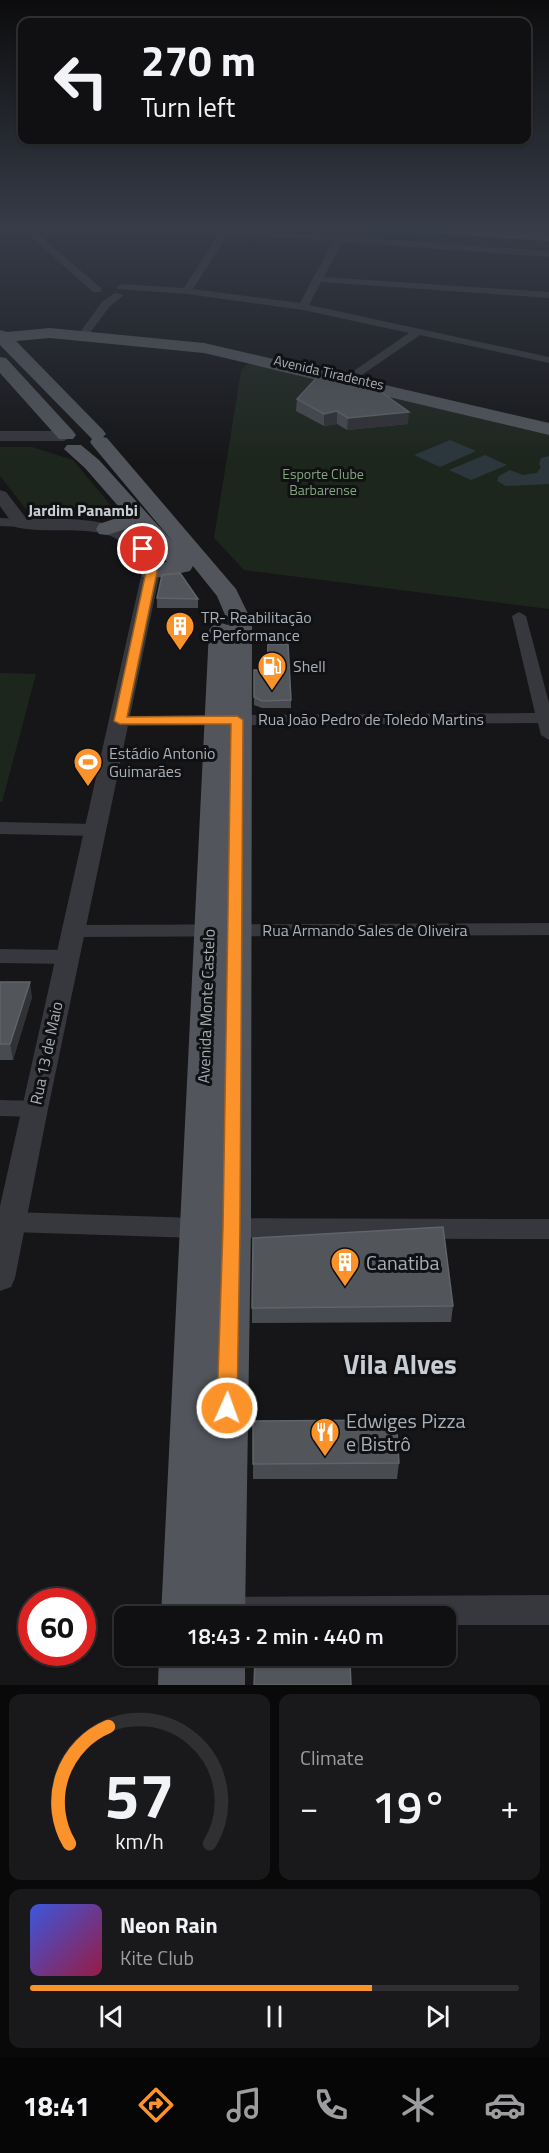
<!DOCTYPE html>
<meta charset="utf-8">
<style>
:root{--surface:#101012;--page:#19191b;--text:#f1f3f6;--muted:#9c9d9f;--line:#303032;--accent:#fb932a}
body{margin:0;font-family:"Titillium Web",sans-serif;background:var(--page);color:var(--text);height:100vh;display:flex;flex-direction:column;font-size:22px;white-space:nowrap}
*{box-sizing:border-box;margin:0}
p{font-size:20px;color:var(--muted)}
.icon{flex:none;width:33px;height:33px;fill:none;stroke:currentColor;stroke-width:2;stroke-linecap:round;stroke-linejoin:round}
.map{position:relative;height:1685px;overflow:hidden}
.sheet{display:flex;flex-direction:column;gap:9px;padding:9px;background:#09090a;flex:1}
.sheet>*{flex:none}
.guide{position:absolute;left:18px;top:18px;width:513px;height:126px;border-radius:12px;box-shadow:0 2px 4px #0004,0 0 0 2px var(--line);background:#101012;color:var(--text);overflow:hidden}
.speed{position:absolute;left:18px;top:1588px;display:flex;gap:12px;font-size:30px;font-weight:700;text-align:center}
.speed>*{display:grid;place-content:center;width:78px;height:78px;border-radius:50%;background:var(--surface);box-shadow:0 2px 4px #0004,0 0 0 2px var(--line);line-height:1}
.speed .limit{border:9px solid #d22;background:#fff;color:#111}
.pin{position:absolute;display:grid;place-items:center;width:51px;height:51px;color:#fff;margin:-26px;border:3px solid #fff;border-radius:50%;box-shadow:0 2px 6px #0007}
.me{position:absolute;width:66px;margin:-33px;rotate:2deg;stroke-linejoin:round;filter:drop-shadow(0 0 4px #0008)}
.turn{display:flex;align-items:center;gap:21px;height:126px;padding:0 24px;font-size:27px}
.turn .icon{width:78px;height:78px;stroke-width:2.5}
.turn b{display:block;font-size:42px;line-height:51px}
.big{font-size:45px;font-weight:600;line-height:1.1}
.sheet .widget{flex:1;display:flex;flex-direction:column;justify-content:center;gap:9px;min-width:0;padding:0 21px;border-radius:12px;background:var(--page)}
.sheet .dial{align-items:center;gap:0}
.dial svg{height:156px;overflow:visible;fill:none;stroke:var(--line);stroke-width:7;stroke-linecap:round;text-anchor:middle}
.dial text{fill:var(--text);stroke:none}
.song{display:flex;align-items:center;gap:18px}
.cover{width:72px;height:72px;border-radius:9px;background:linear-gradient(135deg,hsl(230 70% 55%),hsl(340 70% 35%))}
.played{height:6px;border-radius:3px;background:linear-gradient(90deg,var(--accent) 70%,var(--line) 70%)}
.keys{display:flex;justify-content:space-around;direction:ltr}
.heat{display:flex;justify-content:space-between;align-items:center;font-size:33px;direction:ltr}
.sheet .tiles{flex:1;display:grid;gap:9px;grid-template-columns:1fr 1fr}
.widget:last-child{grid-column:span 2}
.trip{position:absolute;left:114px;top:1606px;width:342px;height:60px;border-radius:12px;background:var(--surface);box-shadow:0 2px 4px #0004,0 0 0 2px var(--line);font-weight:600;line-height:60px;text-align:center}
.tab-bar{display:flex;height:96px;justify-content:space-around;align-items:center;background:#060607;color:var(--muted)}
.tab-bar .icon{width:42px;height:42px}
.tab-bar .current{color:var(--accent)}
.tab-bar b{font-size:27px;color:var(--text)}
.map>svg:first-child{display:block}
</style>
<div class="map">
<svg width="549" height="1685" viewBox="0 0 549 1685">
<rect width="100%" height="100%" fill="#161618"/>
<path fill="#1d261d" d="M213,227H385L549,239V250Z
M249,363L549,435V609L244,570L214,538L241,371Z
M0,447H32L73,460L113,508C96,525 51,515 29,513L0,476Z
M0,673L36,674L2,802H0Z"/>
<path fill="#2b373c" d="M450,440L476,451L440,467L414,455Z
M485,455L507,465L471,480L449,470Z
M549,456V484L506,486L497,481L499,476L510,470L523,475L537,473L541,467L539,464L541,458Z"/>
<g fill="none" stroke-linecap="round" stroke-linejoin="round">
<path fill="#36383d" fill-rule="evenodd" d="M20,227H30L101,288V292H93Z
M164,227H214L549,251V257L342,242L324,277L549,292V298L321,282L309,305L549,357V363L420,335L350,383H342V379L409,333L303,310L187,294L118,289L117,287L122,284L184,288L219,233L168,230ZM228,234L333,241L300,303L193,289Z
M115,293L124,295L110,306L87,337H79L78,335L102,302Z
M0,518L21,519L28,523L21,527L0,526Z
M519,612L526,616L549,703V740L541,735L538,723L120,726L112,721L120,716L535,713L512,616Z
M0,822L95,824L101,826L104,830L101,834L95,836L0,834Z
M549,923V935L73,937L66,936L63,931L66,926L73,925Z
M0,949L67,950L74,952L77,957L74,962L67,964L0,963Z
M0,1100L34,1101L42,1103L45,1109L42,1115L34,1117L0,1116Z
M11,1212L197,1218L549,1219V1239L197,1238L11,1232L3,1229L0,1223L3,1215Z
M549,1595V1625H446V1617H209L206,1612L211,1602L221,1597Z"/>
<path fill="#36383d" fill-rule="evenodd" d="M0,431H64L72,436L64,441H0Z
M0,490L6,492L26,518C62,519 135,515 154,554C157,560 158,566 160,572L48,1109L15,1278L11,1287L0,1291V1206L142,572C124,512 60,538 15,527L0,506Z"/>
<path fill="#52565c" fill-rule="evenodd" d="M393,227H472L549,233V241L400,231Z
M50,328L204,343L549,423V435L204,353L50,338L16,341L103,430L106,434L103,437L107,438L236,589L252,622L251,1227L245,1617H161L209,630L213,625L221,623L228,625V622L217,596L193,566L190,571C175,574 158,580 143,577L140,572L143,567L167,562L136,526L107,535L99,534L96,529L99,524L126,515L85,468L64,449L67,445H81L99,460L173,542L93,446L90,442L92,439L0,345V330L7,332Z
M0,357L6,358L73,431L76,435L73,439H59L0,373Z
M159,1656H245V1685H158Z"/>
</g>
<path fill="#484b50" d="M297,399L408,424L347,430L337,424L324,426L296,411Z
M157,598L198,599V608H157Z
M254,670L291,700V708H262L254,705Z
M0,982L32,997L13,1060H0Z
M453,1306L451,1322L252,1323V1308Z
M253,1421L399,1463L397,1479H253Z"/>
<path fill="#303235" d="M337,411V424L324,426V414Z
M409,412L408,424L347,430L348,418Z
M30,982L32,997L13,1060L10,1044Z"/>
<path fill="#52565b" stroke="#60646a" stroke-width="1.5" d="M319,375L374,387L409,412L348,418L337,411L324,414L297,399Z
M180,573L198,599L157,598L162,575Z
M268,644H288L291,700L262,701L254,697V670H267Z
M0,982H30L10,1044H0Z
M443,1227L453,1306L252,1308L253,1238Z
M396,1420L399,1463L253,1464V1421Z
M255,1659L350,1662L351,1685H254Z"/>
<linearGradient id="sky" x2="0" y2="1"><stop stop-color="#0c0c0d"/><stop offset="0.49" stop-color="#363c48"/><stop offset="1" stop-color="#363c48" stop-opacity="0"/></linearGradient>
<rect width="549" height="463" fill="url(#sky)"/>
<path fill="#fb932a" stroke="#a3601b" stroke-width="1.5" d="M143,546L147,547L155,560L157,572L127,717L237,716L243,720L240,1227L237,1408L234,1415L227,1417L220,1415L217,1408L223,1227L231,724H120L114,721L146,572L145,560L138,549Z"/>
<defs>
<g id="building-pin" transform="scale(1.5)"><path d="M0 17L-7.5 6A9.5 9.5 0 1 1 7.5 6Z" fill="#fb932a" stroke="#111113"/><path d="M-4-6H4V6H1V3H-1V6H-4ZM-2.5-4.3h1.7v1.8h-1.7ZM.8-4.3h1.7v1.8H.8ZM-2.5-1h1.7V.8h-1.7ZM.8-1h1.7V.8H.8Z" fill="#fff"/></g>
<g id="fuel-pin" transform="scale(1.5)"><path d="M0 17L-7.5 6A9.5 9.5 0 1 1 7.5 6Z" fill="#fb932a" stroke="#111113"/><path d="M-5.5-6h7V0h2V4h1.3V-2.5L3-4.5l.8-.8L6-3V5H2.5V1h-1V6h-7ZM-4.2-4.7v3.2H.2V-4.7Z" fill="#fff"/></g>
<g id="stadium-pin" transform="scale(1.5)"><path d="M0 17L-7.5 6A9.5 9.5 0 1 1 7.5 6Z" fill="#fb932a" stroke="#111113"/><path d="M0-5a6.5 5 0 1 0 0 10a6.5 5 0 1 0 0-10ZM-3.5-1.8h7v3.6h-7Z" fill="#fff"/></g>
<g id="restaurant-pin" transform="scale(1.5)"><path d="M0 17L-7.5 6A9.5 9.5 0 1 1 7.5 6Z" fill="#fb932a" stroke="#111113"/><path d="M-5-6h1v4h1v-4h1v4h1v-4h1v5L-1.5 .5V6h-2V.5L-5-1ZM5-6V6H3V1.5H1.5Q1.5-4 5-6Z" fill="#fff"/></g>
</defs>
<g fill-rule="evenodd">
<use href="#building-pin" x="180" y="626"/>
<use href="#fuel-pin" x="272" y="666"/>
<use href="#stadium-pin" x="88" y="762"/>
<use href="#building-pin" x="345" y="1262"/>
<use href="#restaurant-pin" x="325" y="1432"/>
</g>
<g text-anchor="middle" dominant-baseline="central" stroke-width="6" stroke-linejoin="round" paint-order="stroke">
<g font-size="14" fill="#a7afb8" stroke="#111113">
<text transform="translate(329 372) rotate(13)">Avenida Tiradentes</text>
</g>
<g font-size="14" fill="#81a47d" stroke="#111113">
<text x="323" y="473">Esporte Clube<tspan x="323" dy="16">Barbarense</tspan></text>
</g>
<g font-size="16" font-weight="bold" fill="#c8cdd4" stroke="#111113">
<text x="83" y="510">Jardim Panambi</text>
</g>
<g font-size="16" fill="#a7afb8" stroke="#111113" text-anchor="start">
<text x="201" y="617">TR- Reabilitação<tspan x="201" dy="18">e Performance</tspan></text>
<text x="293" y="666">Shell</text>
<text x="109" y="753">Estádio Antonio<tspan x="109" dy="18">Guimarães</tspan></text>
</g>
<g font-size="16" fill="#a7afb8" stroke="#111113">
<text x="371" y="719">Rua João Pedro de Toledo Martins</text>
<text x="365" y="930">Rua Armando Sales de Oliveira</text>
<text transform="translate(206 1006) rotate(-88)">Avenida Monte Castelo</text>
<text transform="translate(46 1053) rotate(-78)">Rua 13 de Maio</text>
</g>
<g font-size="20" fill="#a7afb8" stroke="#111113" text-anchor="start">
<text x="366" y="1262">Canatiba</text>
<text x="346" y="1420">Edwiges Pizza<tspan x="346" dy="23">e Bistrô</tspan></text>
</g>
<g font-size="27" font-weight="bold" fill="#c8cdd4" stroke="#111113">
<text x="400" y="1363">Vila Alves</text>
</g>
</g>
</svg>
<div class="speed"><div class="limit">60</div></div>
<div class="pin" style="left:143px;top:549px;background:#d93025"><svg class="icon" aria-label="arrive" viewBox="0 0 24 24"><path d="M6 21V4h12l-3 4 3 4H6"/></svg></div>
<svg class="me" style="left:227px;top:1408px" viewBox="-20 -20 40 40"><circle r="17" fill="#fb932a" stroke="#fff" stroke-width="3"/><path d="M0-11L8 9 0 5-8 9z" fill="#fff"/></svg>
<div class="trip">18:43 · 2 min · 440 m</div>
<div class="guide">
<div class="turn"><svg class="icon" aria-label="left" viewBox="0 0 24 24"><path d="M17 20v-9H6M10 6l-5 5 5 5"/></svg><div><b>270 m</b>Turn left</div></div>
</div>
</div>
<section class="sheet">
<div class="tiles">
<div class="widget dial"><svg viewBox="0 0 100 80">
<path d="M14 69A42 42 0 1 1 86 69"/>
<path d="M14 69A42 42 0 0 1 34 9" stroke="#fb932a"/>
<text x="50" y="56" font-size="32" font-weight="700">57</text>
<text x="50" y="72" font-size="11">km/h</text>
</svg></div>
<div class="widget"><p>Climate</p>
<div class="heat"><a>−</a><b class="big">19°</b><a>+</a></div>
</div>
<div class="widget">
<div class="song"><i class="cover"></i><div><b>Neon Rain</b><p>Kite Club</p></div></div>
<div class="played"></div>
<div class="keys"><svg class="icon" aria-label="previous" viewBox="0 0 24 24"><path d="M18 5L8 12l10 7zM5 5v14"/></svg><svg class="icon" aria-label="pause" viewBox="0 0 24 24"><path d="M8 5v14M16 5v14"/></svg><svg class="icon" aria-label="next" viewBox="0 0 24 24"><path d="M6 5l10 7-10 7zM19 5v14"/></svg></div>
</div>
</div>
</section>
<nav class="tab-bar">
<b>18:41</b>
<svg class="icon current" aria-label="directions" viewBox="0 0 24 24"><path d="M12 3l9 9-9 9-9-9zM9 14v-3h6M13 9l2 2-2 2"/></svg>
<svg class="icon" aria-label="music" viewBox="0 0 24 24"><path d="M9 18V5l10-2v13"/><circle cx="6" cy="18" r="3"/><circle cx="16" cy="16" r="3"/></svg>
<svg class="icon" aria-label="phone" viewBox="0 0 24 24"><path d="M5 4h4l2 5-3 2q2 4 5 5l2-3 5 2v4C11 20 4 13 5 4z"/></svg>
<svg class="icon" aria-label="climate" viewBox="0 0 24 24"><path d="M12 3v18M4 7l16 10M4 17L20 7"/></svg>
<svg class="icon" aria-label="car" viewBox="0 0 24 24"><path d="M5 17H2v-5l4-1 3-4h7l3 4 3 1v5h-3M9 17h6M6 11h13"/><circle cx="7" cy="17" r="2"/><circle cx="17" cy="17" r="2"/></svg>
</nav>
